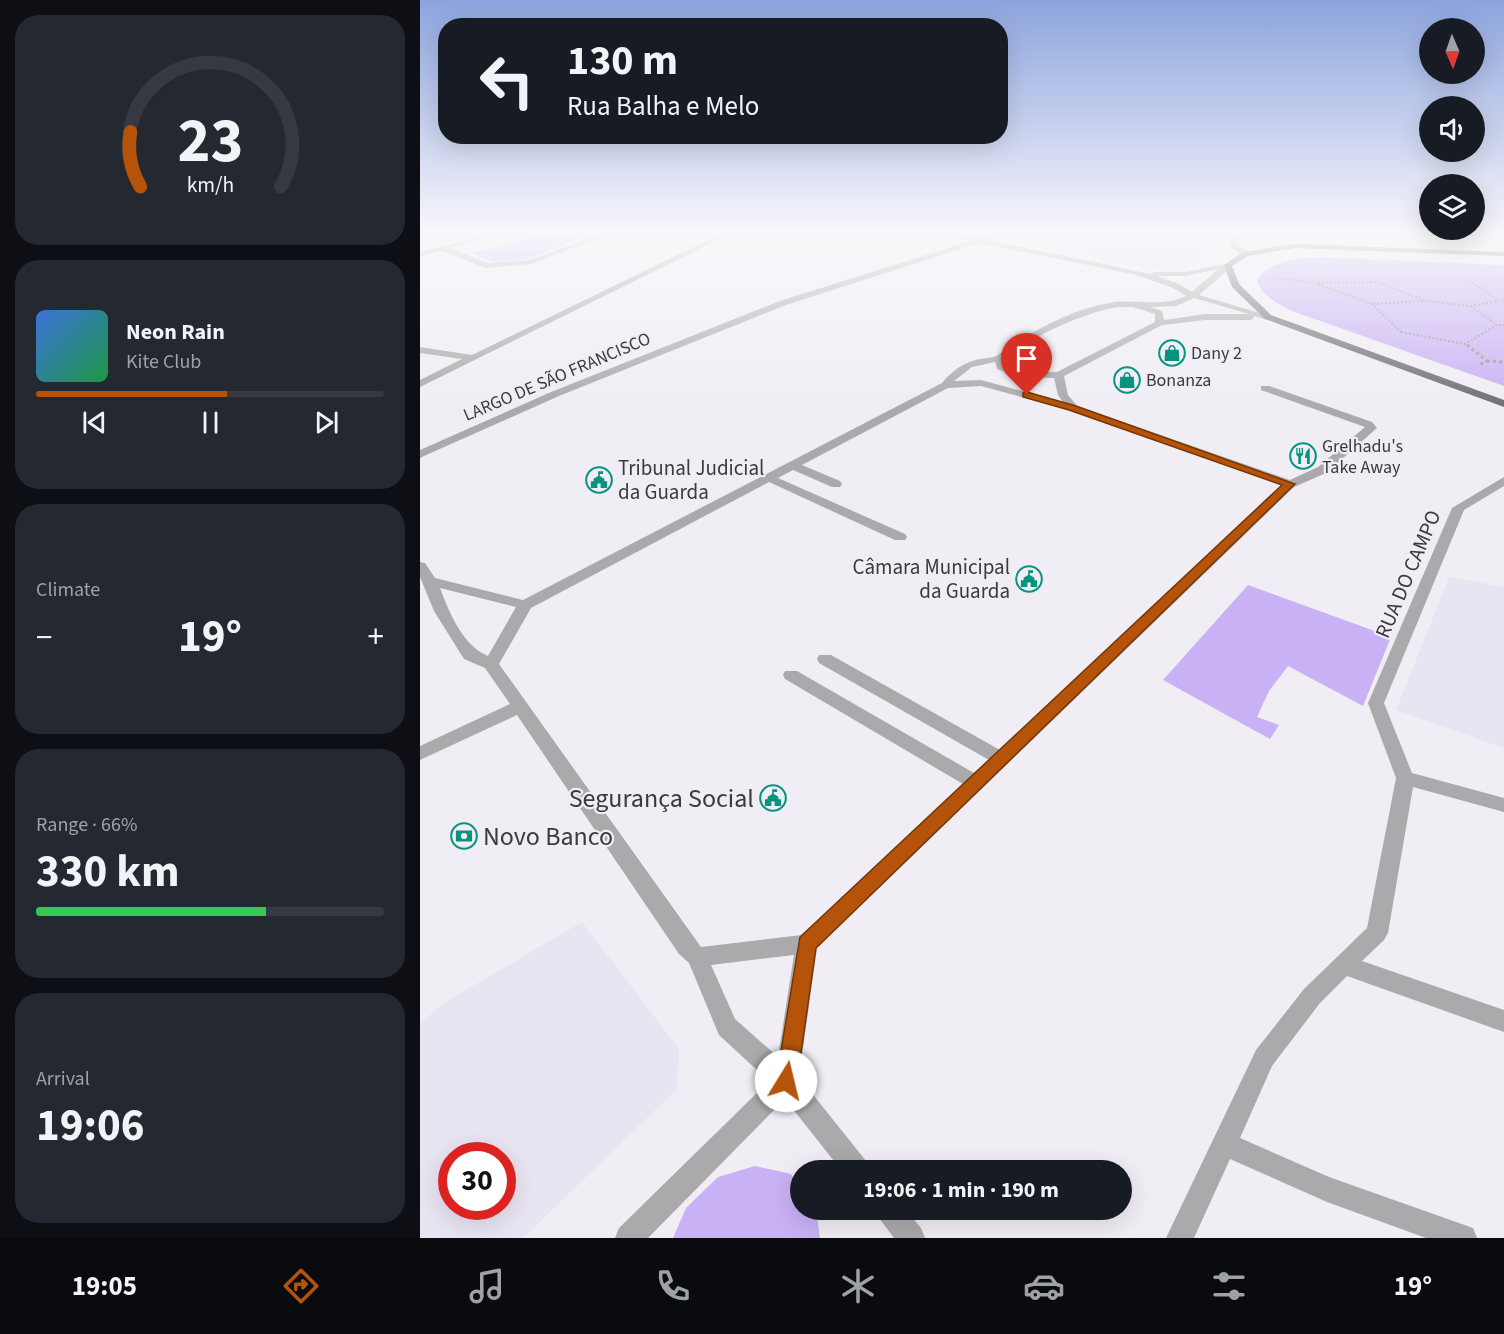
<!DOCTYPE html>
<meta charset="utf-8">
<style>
:root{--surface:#171b24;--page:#242831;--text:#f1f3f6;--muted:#9ea1a6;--line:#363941;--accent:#b45309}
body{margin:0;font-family:"Source Sans 3",sans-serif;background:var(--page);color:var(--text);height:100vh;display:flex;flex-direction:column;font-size:22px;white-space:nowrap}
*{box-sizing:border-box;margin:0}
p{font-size:20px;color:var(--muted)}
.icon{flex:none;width:33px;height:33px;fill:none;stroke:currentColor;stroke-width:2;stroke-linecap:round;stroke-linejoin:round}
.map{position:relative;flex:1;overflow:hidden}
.panel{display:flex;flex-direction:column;gap:15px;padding:15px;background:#0d0f14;width:420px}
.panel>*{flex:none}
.top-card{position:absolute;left:18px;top:18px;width:570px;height:126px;border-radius:24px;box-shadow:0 6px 24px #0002;background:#171b24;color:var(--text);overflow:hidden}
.needle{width:39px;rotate:178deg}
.controls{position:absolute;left:999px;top:18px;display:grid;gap:12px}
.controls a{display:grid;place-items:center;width:66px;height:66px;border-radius:50%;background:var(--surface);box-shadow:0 6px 24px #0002;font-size:30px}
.speed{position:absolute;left:18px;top:1142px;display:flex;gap:12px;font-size:30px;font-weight:700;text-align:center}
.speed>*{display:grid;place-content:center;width:78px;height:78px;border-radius:50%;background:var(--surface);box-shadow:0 6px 24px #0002;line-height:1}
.speed .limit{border:9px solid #d22;background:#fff;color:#111}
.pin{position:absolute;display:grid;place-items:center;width:51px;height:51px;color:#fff;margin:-62px -26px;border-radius:50% 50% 50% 0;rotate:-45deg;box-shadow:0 0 6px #0007}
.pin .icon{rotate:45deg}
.me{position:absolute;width:66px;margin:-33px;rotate:9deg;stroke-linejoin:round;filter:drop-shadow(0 0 4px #0008)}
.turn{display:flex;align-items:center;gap:21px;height:126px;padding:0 30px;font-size:27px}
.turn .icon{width:78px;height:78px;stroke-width:2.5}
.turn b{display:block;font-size:42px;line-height:51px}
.big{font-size:45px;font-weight:700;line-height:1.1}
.panel .card{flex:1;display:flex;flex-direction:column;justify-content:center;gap:9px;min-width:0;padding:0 21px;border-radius:24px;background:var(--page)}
.panel .dial{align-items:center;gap:0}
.dial svg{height:156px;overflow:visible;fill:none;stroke:var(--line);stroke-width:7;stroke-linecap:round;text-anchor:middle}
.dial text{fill:var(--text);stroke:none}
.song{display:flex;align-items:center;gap:18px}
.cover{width:72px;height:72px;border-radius:9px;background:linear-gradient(135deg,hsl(220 70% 55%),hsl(140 70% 35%))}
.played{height:6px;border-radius:3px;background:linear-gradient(90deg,var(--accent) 55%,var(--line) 55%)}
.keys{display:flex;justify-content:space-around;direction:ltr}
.heat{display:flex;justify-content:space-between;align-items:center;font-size:33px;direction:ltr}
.charge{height:9px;border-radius:4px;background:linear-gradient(90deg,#34c759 66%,var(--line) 0)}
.trip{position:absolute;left:370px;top:1160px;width:342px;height:60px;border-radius:30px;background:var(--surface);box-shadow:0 6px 24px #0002;font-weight:700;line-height:60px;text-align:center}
.tabs{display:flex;height:96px;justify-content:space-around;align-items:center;background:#090b0e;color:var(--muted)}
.tabs .icon{width:42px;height:42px}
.tabs .current{color:var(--accent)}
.tabs b{font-size:27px;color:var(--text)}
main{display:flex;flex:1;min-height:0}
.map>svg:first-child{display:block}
</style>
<main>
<section class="panel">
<div class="card dial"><svg viewBox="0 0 100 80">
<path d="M14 69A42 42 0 1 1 86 69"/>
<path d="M14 69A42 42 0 0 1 9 41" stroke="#b45309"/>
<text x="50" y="56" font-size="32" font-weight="700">23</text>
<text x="50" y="72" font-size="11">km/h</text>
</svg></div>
<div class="card">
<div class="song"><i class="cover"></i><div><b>Neon Rain</b><p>Kite Club</p></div></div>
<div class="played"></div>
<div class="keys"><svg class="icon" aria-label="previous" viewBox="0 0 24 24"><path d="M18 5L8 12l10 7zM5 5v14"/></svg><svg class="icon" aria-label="pause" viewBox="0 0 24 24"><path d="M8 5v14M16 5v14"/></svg><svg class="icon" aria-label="next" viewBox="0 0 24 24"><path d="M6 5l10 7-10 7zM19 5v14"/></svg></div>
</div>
<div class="card"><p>Climate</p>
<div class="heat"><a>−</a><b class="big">19°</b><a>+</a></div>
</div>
<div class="card"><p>Range · 66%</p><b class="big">330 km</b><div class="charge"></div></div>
<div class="card"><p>Arrival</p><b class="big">19:06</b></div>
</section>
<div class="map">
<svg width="1084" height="1238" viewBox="0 0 1084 1238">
<rect width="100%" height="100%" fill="#f0eef4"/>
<path fill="#e8e4f2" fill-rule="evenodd" d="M650,234H806L798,246L774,265L747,269L711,265L621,246Z
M1029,577L1084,587V748L976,710Z
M162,922L259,1049L257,1089L103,1238H0V1023L27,1001ZM32,1155H82V1206H32Z"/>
<path fill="#c8b1f4" d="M122,234H174L107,259L73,262L51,253Z
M889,257L1084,265V386L875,312C861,306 841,296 837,280C848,263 871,260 889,257Z
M828,585L971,637L943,706L868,666L849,691L837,717L859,725L850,739L743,680Z
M335,1166L371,1174L381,1187V1209H396L400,1238H253L266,1208L298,1177Z"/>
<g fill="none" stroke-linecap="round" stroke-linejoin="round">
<path stroke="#9b999e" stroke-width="2" stroke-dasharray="2 2" stroke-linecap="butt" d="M859,278L895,283L952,304L981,332
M1049,280L1078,300
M898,283L957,282L1006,301L1051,306L1084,300
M953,304L1003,301
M1051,306L1077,325
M981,332L1045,344
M1049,347L1045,344L1077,325H1084"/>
<path stroke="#9b999e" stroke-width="3" stroke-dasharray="3 3" stroke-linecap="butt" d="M1047,345L1067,361L1059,365
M1067,361L1084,362"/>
<path fill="#aaa9ab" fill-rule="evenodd" d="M68,234H81L31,248L67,263L110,260L179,234H190L111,264L66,268L22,251L0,256V252Z
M300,234H310L0,387V380L42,359L0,353V347L52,355Z
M522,234L559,238L572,234H584L568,240L730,274L734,272H765L811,263V267L779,295L853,317L848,320L834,316L833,319L830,320H785L742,325L644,376L648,395L657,406L870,480L898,467L945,427L841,390V386H849L952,422L957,428L906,473L874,487L397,948L379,1077L446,1161L450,1170H421L365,1099L228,1238H195L199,1228L349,1081L299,1035L269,963L259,954L97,715L0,760V746L90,704L65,668L44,659L14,611L0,577V562L5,563L15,578L103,600L522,383C533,370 544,362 560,359C566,358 573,358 578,355C610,332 650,310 689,303C714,298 742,308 766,296L753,288L717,275L559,243L366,305L139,396L4,456L0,458V450L131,392L360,301L550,241ZM798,269L772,292L759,284L737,276H765ZM774,298L829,314H785L744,320L742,311L731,307L756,306ZM699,307H713L735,314V322L637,372L600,371L586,365L584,360C604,339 670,310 699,307ZM575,362L577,369L598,377L634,378L638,395L643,402L561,380L534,381L552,367ZM561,386L649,410L862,485L580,750L411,655H399L397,659L399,663L569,760L554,773L377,671H365L363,675L365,679L543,784L382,935L281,947L79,664L111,608L349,482L475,540H485L487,537L485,534L358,478L373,470L412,487H420L422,484L420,481L382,465L528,388ZM20,588L96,607L68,656C43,646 29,612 20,588ZM374,955L358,1057L315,1019L291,965Z
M812,234H820L816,243L829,252V256H823L809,246Z
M1084,477V486L1044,510L964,703L992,773L1084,798V812L993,787L968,933L964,940L942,961L1084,1010V1032L927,976L900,1003L852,1066L820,1138L909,1177L1053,1228L1057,1238H1006L907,1202L810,1159L774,1238H746L836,1050L884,989L947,928L976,778L948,703L1032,508Z
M455,1209H485L501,1228L505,1238H474L459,1218Z"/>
<path fill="#706e73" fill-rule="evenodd" d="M875,244L1084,252V256L875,248L828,256L812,266L819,284L851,315L1084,400V407L845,319L812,287L804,265L823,252Z"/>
</g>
<linearGradient id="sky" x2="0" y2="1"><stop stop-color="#8ca4de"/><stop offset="0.57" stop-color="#f8f7fa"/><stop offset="1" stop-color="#f8f7fa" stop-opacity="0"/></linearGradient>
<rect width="1084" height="407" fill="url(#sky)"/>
<path fill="#b45309" stroke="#753606" stroke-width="1.5" d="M607,392L656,406L875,484L396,948L377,1081L374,1088L366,1092L359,1088L356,1081L380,937L862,485L649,410L603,397V393Z"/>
<defs>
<g id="shop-ring" transform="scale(1.35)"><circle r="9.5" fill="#f0eef4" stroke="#079380" stroke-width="1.5"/><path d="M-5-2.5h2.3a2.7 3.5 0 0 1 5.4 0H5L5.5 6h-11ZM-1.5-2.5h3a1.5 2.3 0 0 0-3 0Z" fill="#079380"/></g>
<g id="restaurant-ring" transform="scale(1.35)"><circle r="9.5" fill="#f0eef4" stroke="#079380" stroke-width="1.5"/><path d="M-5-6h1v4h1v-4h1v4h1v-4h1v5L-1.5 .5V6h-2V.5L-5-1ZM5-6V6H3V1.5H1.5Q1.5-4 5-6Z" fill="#079380"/></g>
<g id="civic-ring" transform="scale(1.35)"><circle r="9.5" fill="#f0eef4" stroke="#079380" stroke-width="1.5"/><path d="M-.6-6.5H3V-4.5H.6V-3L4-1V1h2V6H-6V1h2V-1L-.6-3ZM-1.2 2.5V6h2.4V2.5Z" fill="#079380"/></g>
<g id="bank-ring" transform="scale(1.35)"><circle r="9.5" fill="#f0eef4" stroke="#079380" stroke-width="1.5"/><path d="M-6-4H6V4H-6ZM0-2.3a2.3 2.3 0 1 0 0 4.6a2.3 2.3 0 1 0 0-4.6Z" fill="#079380"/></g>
</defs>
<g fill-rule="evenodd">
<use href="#shop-ring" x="752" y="353"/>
<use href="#shop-ring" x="707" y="380"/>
<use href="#restaurant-ring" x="883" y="456"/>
<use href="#civic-ring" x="179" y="480"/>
<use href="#civic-ring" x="609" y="579"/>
<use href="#civic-ring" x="353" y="798"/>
<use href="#bank-ring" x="44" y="836"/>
</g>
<g text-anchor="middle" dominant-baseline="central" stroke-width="4.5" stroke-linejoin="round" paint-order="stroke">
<g font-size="18" fill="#3b3a3d" stroke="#f0eef4" text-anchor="start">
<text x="771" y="353">Dany 2</text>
<text x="726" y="380">Bonanza</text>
<text x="902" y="446">Grelhadu's<tspan x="902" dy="21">Take Away</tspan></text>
</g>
<g font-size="18" fill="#3b3a3d" stroke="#f0eef4">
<text transform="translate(137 377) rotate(-23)">LARGO DE SÃO FRANCISCO</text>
</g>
<g font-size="21" fill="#3b3a3d" stroke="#f0eef4" text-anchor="start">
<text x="198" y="468">Tribunal Judicial<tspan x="198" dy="24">da Guarda</tspan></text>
<text x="590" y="567" text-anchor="end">Câmara Municipal<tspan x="590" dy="24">da Guarda</tspan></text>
</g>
<g font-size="21" fill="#3b3a3d" stroke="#f0eef4">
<text transform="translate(988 574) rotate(-67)">RUA DO CAMPO</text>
</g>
<g font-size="26" fill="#3b3a3d" stroke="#f0eef4" text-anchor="end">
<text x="334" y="798">Segurança Social</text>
<text x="63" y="836" text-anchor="start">Novo Banco</text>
</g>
</g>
</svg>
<div class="controls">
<a><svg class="needle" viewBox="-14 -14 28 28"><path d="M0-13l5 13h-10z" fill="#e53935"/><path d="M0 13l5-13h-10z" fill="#9ea1a6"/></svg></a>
<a><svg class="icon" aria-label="sound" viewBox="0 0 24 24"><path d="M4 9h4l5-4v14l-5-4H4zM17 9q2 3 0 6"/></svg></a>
<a><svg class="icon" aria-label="layers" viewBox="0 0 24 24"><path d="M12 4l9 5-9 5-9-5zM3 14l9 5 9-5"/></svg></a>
</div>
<div class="speed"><div class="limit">30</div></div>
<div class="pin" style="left:607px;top:395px;background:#d93025"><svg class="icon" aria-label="arrive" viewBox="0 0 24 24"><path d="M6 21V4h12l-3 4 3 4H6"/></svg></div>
<svg class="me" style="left:366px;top:1081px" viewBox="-20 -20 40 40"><circle r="19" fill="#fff"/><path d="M0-13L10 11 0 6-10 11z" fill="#b45309"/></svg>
<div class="trip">19:06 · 1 min · 190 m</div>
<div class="top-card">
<div class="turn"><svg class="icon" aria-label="left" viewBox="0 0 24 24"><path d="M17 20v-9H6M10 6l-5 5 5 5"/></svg><div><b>130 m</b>Rua Balha e Melo</div></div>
</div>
</div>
</main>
<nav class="tabs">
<b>19:05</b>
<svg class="icon current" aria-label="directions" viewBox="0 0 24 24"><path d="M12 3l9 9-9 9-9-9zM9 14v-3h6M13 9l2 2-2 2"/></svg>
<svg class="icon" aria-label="music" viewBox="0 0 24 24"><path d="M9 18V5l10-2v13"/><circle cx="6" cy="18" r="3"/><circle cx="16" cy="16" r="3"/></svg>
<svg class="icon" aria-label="phone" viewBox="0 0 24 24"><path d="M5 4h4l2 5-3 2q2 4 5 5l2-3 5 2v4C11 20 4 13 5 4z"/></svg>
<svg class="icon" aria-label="climate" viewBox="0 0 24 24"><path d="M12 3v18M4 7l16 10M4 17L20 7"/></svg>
<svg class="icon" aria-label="car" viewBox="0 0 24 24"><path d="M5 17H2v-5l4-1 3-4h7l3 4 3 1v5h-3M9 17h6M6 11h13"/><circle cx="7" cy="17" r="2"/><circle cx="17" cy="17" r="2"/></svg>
<svg class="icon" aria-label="filters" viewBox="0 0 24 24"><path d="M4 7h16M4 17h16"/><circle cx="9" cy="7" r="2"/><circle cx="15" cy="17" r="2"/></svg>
<b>19°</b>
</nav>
